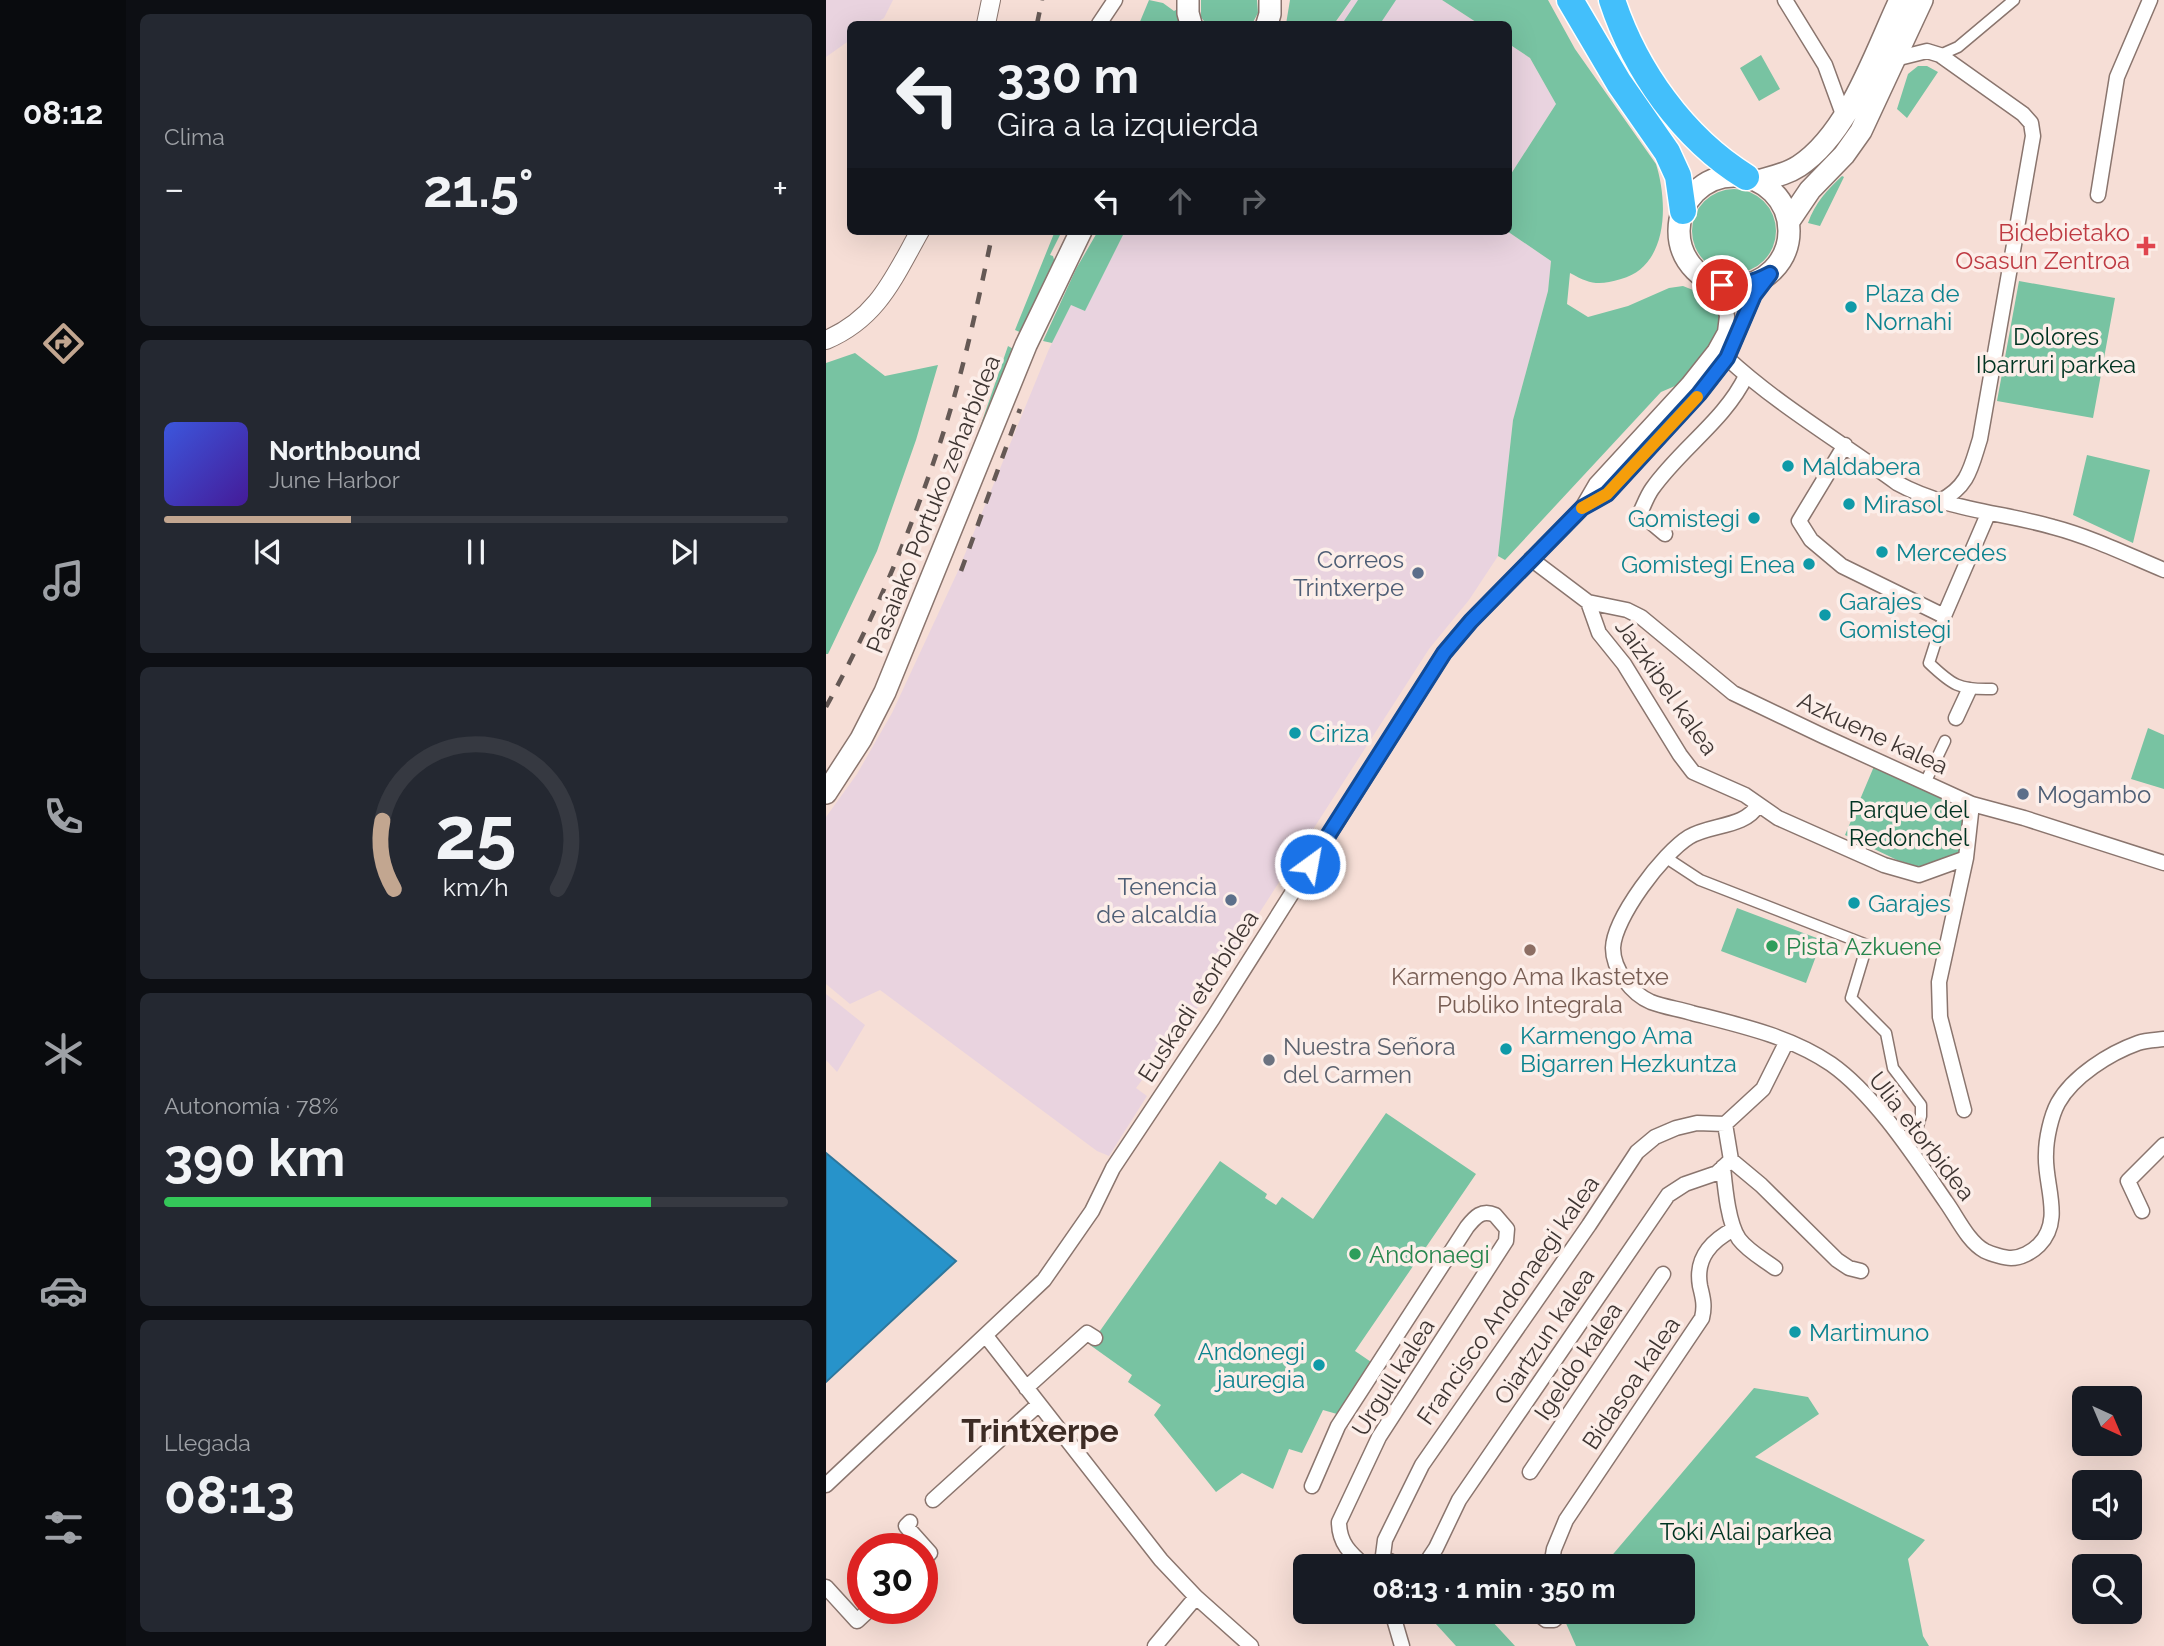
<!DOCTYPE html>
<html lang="es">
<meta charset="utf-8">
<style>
:root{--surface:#171b24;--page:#242831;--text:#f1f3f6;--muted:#9ea1a6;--line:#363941;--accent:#c2a690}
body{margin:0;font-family:Raleway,sans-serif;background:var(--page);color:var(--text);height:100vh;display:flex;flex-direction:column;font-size:26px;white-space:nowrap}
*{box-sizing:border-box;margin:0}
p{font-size:23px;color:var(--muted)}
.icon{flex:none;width:38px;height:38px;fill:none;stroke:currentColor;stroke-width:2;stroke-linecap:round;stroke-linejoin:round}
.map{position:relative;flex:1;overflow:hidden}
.side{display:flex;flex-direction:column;gap:14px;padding:14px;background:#0d0f14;width:700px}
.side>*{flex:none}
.top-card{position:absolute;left:21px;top:21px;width:665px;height:214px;border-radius:10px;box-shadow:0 7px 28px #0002;background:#171b24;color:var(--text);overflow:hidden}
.needle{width:46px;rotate:136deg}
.tools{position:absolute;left:1246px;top:1386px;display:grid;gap:14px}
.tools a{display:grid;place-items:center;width:70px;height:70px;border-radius:10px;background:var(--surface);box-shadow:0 7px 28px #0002;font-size:35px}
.speed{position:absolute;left:21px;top:1533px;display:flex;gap:14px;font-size:35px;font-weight:700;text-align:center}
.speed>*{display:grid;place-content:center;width:91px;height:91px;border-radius:50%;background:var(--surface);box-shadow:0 7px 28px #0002;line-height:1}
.speed .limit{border:10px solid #d22;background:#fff;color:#111}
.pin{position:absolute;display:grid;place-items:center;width:60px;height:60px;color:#fff;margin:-30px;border:4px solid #fff;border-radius:50%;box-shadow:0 2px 7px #0007}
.me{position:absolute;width:77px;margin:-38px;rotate:32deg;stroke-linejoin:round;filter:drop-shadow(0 0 5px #0008)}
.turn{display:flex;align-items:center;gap:24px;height:147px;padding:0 35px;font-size:32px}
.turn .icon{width:91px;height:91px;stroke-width:2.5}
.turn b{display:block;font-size:49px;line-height:60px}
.lanes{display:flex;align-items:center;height:66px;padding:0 35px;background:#0003;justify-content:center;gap:35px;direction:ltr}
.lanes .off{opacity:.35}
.big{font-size:52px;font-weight:700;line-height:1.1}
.side .card{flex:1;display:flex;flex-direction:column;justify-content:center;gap:10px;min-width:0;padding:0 24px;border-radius:10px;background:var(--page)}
.side .dial{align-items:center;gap:0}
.dial svg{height:182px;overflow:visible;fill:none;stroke:var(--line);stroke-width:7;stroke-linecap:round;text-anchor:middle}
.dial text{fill:var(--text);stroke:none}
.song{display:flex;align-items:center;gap:21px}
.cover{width:84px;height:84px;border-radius:10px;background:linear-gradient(135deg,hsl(230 70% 55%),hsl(260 70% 35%))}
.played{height:7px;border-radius:4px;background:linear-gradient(90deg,var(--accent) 30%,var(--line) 30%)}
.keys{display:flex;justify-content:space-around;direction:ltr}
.heat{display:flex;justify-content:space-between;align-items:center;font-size:38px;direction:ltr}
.charge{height:10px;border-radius:5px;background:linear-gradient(90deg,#34c759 78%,var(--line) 0)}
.trip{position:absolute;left:467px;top:1554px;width:402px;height:70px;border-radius:10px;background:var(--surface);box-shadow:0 7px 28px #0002;font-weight:700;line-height:70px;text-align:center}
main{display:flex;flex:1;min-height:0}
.menu{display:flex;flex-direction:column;width:126px;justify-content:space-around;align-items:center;background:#090b0e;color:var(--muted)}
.menu .icon{width:49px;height:49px}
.menu .current{color:var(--accent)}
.menu b{font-size:32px;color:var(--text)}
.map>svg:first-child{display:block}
</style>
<main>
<nav class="menu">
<b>08:12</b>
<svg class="icon current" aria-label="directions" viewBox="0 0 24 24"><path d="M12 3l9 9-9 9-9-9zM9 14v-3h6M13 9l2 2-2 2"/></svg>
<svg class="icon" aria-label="music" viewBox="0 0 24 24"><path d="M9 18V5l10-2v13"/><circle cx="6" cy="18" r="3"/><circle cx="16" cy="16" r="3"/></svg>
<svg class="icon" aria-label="phone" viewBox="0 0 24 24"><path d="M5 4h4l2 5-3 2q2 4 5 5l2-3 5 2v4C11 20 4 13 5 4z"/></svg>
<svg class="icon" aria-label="climate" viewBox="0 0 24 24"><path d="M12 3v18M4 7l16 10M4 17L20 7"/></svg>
<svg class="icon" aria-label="car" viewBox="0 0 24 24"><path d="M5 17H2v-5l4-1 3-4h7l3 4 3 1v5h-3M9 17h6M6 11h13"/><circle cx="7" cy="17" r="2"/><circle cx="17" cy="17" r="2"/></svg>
<svg class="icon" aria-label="filters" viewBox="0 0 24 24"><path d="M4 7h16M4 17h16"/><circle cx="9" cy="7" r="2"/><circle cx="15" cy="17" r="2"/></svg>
</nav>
<section class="side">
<div class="card"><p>Clima</p>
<div class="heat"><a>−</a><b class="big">21.5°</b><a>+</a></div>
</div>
<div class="card">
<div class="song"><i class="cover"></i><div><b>Northbound</b><p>June Harbor</p></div></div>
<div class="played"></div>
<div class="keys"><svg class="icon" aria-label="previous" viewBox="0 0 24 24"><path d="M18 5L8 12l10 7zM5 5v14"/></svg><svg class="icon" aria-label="pause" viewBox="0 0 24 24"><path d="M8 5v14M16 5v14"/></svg><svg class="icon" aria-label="next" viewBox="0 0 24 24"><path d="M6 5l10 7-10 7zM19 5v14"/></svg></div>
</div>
<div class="card dial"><svg viewBox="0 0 100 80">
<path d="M14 69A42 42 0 1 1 86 69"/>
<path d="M14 69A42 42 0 0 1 9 39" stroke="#c2a690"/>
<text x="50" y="56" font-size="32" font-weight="700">25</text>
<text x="50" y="72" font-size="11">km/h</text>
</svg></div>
<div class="card"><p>Autonomía · 78%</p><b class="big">390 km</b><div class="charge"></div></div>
<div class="card"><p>Llegada</p><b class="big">08:13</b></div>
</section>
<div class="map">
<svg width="1338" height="1646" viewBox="0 0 1338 1646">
<rect width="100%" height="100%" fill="#f6ded6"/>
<path fill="#e9d3df" d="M0,0H67L58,18L48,24H24V40L0,57Z
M525,0H616L653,24H509Z
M683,44L704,58L730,104L683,177Z
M299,231H681L725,261L722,291L687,420L672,556L643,600L603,649L378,999L310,1088L321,1096L283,1156L271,1151L54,990L24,1004L0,984V817L31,774L66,713L132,571L223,349L245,305L259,310Z
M0,994L39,1025L11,1072L0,1060Z"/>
<path fill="#78c3a2" d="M323,0L337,3L348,11L350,10L353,24H313Z
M375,0H431L432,13L426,24H380L375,17Z
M464,0H525L508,24H460Z
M532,0H570L554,24H516Z
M616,0H722L749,49L830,164C842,202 843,266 795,279C772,286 764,284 744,273L741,304L762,317L802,306L843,288L857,286L882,296L891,307L894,322L891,337L856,383L835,392L679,560L672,556L687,420L722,291L725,261L681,231L683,177L730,104L704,58L683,44L682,24H653Z
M935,55L954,89L933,101L914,68Z
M1092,66H1101L1112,72L1081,118L1071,109L1082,74Z
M1016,176L1018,177L994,226L982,223C989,203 1001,190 1016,176Z
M866 231a42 42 0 1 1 84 0a42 42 0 1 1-84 0Z
M229,231H236L224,255L227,256L229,263L196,333L189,330Z
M272,231H299L259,311L245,305L226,343L217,341L250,269Z
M1193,281L1289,298L1267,418L1171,401Z
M182,346L189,350L154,434L152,433Z
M29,353L59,376L112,365L90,440L51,551L2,654H0V363Z
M1261,455L1324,470L1307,543L1247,515Z
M1322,728L1338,735V789L1305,779Z
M1049,764L1141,806L1136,855L1096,868L1071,860L1019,835Z
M911,908L996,940L980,983L895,951Z
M560,1113L650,1174L529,1351L551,1366L518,1416L497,1410L476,1453L463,1449L447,1489L416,1473L390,1492L328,1415L335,1405L302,1382L306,1375L264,1345L394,1161L441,1194L439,1198L450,1205L456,1197L487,1219Z
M928,1388L982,1397L993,1414L929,1457L1099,1540L1082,1559L1097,1636L1103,1646H750L735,1612H858V1566H777Z
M599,1612H692L665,1620L689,1646H630Z"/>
<path fill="#2793ca" stroke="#2e779c" stroke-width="2" d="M0,1153L130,1261L0,1382Z"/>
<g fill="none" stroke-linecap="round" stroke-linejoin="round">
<g stroke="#8a756e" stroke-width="13">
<path id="pedestrian" d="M1114,55L1132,47L1188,0
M1118,616L1103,663C1126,685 1133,690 1166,689
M1099,783L1119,741
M839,857L874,880L1041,945L1025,998L1060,1033L1067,1068L1095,1105V1116L1090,1133L1081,1147"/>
</g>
<g stroke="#8a756e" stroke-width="17">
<path id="minor" d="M959,0L999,65L1018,117
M273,24L289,0
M1069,59L1101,51L1114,55L1197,114L1205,123L1207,136L1154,439C1145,467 1143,486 1114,501
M1272,195L1291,77L1324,0
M901,358C952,405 1015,442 1071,483C1120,510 1175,512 1227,527C1265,537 1302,555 1338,570
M1019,445L973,521L985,540L1016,566L1118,616L1162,514
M757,507L781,494L873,394L901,358L928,295L944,274
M839,534L814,513C818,505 821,496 826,489C854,449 899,420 920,376
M705,559L762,602L801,610L815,617L907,693L997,736L1146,804L1198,818L1338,863
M762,602L773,633L798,664L854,755L867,772L919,795L952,818L1058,865L1093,875L1140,858
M1130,718L1143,690
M932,805C919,828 884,824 863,837C837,853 788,918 787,948C787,970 806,994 825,1002C838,1007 853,1009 866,1013C913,1025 964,1036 1005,1064C1049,1095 1089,1157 1120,1202C1131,1217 1142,1242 1159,1251C1165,1254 1179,1258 1185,1258C1195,1258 1206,1252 1213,1245C1238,1220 1218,1184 1220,1154C1220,1139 1225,1116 1232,1103C1247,1076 1284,1053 1312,1043C1320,1040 1330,1040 1338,1039
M1138,1110L1114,1017L1113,982L1140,858L1146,804
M899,1124L905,1160L935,1185L1011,1260L1023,1268L1035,1271
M899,1124L937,1089L961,1041
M897,1167C899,1187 902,1223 913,1239C922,1251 937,1259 949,1268
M1316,1211L1302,1181L1338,1145
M160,1336L335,1560L370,1597L425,1646
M200,1388L261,1333L269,1338
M704,1472L837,1274
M0,1485L218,1280L266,1211L287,1168L387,1018L618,653L645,621L756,508L770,484L862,384L889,350L899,332L901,316L897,301L880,279
M486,1486L512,1426L641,1227C649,1217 656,1209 669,1215L681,1229L680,1241L553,1437L513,1522C513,1543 524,1553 539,1566
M107,1500L213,1404
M84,1522L80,1526L104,1553L96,1560
M556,1563L559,1540L596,1465L763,1225L811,1152L829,1137L850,1128L871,1123L899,1124
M552,1566L564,1561L574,1566
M598,1566L610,1548L633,1500L842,1195L859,1184L891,1173L905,1160
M725,1566L728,1549L740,1520L876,1318C879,1306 877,1298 874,1286C869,1258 885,1241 908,1229
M0,1587L31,1621L45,1608
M566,1612L576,1646
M710,1612L720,1620H728L736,1612
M329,1646L370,1597"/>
</g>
<g stroke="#8a756e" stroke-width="20">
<path id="tertiary" d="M160,24L165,0
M0,340C52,318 68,277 94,231"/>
</g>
<g stroke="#8a756e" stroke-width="24">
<path id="secondary" d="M362,0V13L365,24
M441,24L444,14V0
M853 231a55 55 0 1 1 110 0a55 55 0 1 1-110 0Z
M932,181C946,177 961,174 973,166C1023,133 1049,53 1074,0
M963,221L984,190L1018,155L1035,131L1096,0
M0,793L35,739L59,692L200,345L255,231"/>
</g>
<g stroke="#fff" stroke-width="29">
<path id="motorway" d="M744,0L793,83L841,152L852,176L857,211
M786,0C809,70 857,138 920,177"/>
</g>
<use href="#pedestrian" stroke="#fff" stroke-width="10"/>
<use href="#minor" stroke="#fff" stroke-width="14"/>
<use href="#tertiary" stroke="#fff" stroke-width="18"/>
<use href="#secondary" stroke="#fff" stroke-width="21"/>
<use href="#motorway" stroke="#43bffb" stroke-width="26"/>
<path stroke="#655955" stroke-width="4.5" stroke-dasharray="12 12" stroke-linecap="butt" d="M211,24L216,0
M135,571L194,409
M0,707C46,623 84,534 114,443C137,374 152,302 167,231"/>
</g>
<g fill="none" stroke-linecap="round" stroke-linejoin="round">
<g stroke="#114b97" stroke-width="18">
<path id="route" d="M484,864L618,653L645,621L756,508L781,494L873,394L901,358L928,295L944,274C927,283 915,286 896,285"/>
</g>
<use href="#route" stroke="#1a73e8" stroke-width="12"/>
<path stroke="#f59e0b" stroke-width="12" d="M756,508L781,494L871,397"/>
</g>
<path fill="#e0444e" stroke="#fceee9" stroke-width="2.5" d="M1316.5 235.5h7v7h7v7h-7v7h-7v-7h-7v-7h7z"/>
<g fill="#0f9aa8" stroke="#fceee9" stroke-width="2.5">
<circle cx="1025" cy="307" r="7"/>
<circle cx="962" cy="466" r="7"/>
<circle cx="1023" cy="504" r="7"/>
<circle cx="928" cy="518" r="7"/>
<circle cx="1056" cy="552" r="7"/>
<circle cx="983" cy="564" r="7"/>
<circle cx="999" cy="615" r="7"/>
<circle cx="469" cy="733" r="7"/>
<circle cx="1028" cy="903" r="7"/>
<circle cx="680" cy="1049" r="7"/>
<circle cx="969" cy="1332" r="7"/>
<circle cx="493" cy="1365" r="7"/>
</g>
<g fill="#5c6f8a" stroke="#fceee9" stroke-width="2.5">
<circle cx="592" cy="573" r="7"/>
<circle cx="1197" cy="794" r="7"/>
<circle cx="405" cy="900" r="7"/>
</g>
<g fill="#2e9e5b" stroke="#fceee9" stroke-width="2.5">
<circle cx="946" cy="946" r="7"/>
<circle cx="529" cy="1254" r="7"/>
</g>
<circle fill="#8d6e63" stroke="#fceee9" stroke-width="2.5" cx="704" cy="950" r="7"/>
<circle fill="#6b7280" stroke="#fceee9" stroke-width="2.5" cx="443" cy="1060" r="7"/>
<g text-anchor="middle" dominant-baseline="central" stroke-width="7" stroke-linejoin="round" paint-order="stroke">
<g font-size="24" fill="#be3a42" stroke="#fceee9" text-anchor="end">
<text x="1304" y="232">Bidebietako<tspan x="1304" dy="28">Osasun Zentroa</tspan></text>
</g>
<g font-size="24" fill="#0d838f" stroke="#fceee9" text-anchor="start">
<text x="1039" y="293">Plaza de<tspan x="1039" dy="28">Nornahi</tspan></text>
<text x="976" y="466">Maldabera</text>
<text x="1037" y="504">Mirasol</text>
<text x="914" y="518" text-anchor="end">Gomistegi</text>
<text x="1070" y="552">Mercedes</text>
<text x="969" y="564" text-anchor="end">Gomistegi Enea</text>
<text x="1013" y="601">Garajes<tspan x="1013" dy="28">Gomistegi</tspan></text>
<text x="483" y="733">Ciriza</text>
<text x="1042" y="903">Garajes</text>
<text x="694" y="1035">Karmengo Ama<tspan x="694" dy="28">Bigarren Hezkuntza</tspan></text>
<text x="983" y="1332">Martimuno</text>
<text x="479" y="1351" text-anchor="end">Andonegi<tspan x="479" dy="28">jauregia</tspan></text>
</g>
<g font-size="24" fill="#003321" stroke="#fceee9">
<text x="1230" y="336">Dolores<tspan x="1230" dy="28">Ibarruri parkea</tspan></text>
<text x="1083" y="809">Parque del<tspan x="1083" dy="28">Redonchel</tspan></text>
<text x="920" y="1531">Toki Alai parkea</text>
</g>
<g font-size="24" fill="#3e3532" stroke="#fceee9">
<text transform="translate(107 504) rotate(-68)">Pasaiako Portuko zeharbidea</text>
<text transform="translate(841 687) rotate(55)">Jaizkibel kalea</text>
<text transform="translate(1047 733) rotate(25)">Azkuene kalea</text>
<text transform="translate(372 996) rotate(-57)">Euskadi etorbidea</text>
<text transform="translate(1096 1136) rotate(52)">Ulia etorbidea</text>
<text transform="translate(682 1300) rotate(-55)">Francisco Andonaegi kalea</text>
<text transform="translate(718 1336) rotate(-56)">Oiartzun kalea</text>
<text transform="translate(752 1361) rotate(-56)">Igeldo kalea</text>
<text transform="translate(567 1377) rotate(-58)">Urgull kalea</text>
<text transform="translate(805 1383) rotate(-56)">Bidasoa kalea</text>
</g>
<g font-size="24" fill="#4e5e75" stroke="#fceee9" text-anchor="end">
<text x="578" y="559">Correos<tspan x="578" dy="28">Trintxerpe</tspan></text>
<text x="1211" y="794" text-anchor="start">Mogambo</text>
<text x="391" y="886">Tenencia<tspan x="391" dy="28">de alcaldía</tspan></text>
</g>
<g font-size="24" fill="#27864d" stroke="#fceee9" text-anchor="start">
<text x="960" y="946">Pista Azkuene</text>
<text x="543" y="1254">Andonaegi</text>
</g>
<g font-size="24" fill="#785e54" stroke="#fceee9">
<text x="704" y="976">Karmengo Ama Ikastetxe<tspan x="704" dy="28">Publiko Integrala</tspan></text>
</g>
<g font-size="24" fill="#5b616d" stroke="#fceee9" text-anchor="start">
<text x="457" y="1046">Nuestra Señora<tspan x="457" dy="28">del Carmen</tspan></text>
</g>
<g font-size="32" font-weight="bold" fill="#3d2c25" stroke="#fceee9">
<text x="214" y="1430">Trintxerpe</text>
</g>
</g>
</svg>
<div class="tools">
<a><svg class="needle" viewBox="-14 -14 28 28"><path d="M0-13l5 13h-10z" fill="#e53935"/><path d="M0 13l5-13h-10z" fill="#9ea1a6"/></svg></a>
<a><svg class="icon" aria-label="sound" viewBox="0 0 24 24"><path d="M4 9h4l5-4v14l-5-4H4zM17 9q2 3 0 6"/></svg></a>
<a><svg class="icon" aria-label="search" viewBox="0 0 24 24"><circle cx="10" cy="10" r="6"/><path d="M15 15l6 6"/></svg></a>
</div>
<div class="speed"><div class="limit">30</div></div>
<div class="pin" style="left:896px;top:285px;background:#d93025"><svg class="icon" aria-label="arrive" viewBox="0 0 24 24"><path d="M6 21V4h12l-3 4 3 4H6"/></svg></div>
<svg class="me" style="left:484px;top:864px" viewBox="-20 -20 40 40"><circle r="17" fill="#1a73e8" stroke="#fff" stroke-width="3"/><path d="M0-11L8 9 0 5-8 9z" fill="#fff"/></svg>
<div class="trip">08:13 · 1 min · 350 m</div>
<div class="top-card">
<div class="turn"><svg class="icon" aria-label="left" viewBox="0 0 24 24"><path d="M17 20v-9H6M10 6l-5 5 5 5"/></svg><div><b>330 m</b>Gira a la izquierda</div></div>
<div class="lanes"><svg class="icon" aria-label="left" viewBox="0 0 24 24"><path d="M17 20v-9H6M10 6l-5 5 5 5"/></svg><svg class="icon off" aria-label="ahead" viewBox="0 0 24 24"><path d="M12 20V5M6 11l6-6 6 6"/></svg><svg class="icon off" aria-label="right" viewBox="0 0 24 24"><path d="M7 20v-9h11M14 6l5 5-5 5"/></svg></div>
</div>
</div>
</main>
